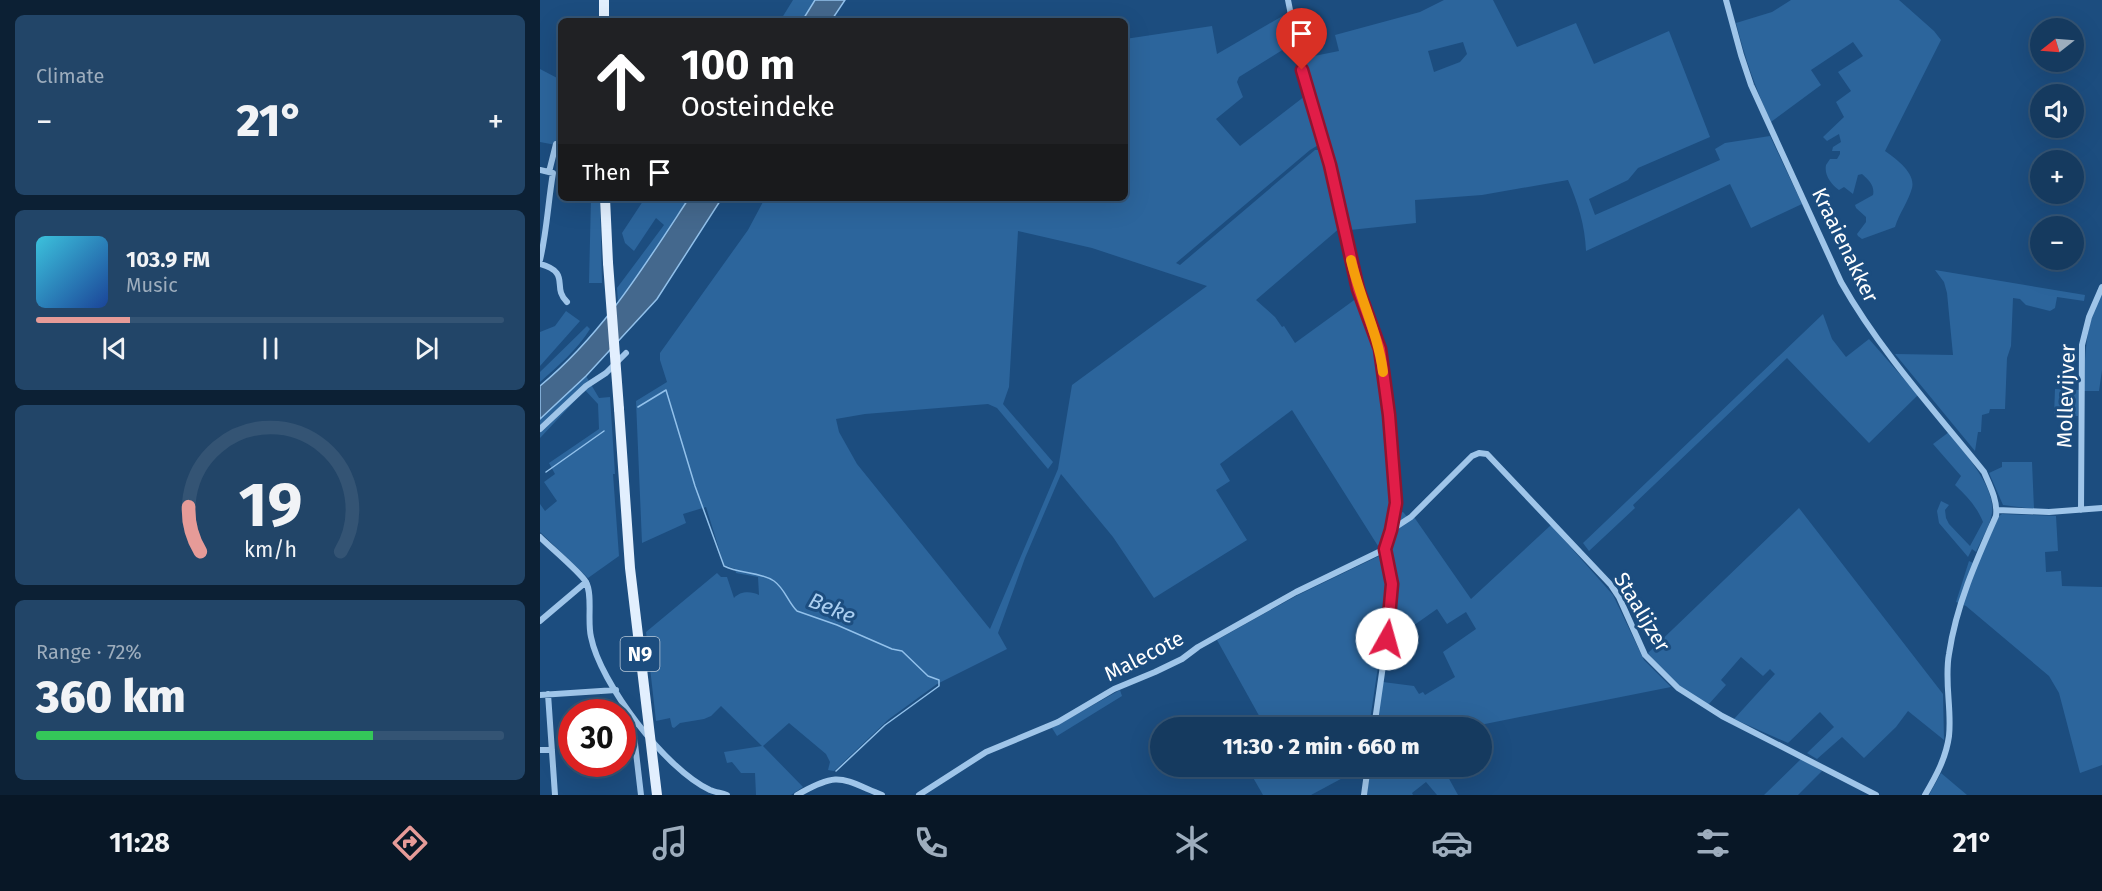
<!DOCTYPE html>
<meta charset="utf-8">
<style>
:root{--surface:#153a5f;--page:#224568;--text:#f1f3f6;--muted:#9dadbd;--line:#345474;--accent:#e69b98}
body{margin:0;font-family:"Fira Sans",sans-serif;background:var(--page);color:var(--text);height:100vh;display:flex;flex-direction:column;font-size:22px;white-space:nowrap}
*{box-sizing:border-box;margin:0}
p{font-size:20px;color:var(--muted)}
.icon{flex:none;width:33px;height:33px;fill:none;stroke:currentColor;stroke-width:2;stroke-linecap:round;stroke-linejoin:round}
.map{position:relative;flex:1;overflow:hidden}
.side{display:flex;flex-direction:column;gap:15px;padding:15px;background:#0c2034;width:540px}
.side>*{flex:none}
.guide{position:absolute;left:18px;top:18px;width:570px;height:183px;border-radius:9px;box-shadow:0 6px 24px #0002,0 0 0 2px var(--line);background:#202124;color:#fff;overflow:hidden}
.needle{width:39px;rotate:253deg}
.buttons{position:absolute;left:1490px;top:18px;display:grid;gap:12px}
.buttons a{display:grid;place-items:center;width:54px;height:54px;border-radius:50%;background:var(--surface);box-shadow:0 6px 24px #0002,0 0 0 2px var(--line);font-size:30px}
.speed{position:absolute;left:18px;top:699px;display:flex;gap:12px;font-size:30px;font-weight:700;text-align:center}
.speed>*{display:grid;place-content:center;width:78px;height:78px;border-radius:50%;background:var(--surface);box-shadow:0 6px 24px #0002,0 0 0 2px var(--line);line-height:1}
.speed .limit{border:9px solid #d22;background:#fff;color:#111}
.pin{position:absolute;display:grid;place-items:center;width:51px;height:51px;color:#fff;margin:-62px -26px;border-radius:50% 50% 50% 0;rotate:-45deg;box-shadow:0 0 6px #0007}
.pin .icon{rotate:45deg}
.me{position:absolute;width:66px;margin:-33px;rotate:7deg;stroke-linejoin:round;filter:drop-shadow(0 0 4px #0008)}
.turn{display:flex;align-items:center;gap:21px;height:126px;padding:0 24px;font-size:27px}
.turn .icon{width:78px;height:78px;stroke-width:2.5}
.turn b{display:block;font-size:42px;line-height:51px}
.then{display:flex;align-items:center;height:57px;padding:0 24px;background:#0003;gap:12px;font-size:22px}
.big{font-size:45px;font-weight:800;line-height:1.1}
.side .widget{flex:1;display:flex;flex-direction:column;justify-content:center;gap:9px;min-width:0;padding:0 21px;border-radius:9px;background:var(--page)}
.side .dial{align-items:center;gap:0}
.dial svg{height:156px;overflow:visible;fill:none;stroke:var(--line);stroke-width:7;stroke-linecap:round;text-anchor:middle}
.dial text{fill:var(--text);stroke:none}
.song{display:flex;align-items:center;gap:18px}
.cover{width:72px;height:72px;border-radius:9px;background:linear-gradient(135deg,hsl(190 70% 55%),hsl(220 70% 35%))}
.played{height:6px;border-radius:3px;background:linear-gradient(90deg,var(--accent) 20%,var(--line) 20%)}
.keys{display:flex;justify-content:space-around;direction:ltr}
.heat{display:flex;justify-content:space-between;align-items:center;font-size:33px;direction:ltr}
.charge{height:9px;border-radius:4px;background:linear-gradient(90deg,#34c759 72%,var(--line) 0)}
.trip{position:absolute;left:610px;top:717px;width:342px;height:60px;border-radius:30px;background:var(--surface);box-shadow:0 6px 24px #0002,0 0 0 2px var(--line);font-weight:800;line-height:60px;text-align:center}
.menu{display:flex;height:96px;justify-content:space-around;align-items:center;background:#081726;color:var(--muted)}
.menu .icon{width:42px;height:42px}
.menu .active{color:var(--accent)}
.menu b{font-size:27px;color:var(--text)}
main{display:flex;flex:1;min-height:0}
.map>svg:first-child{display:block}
</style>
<main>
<section class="side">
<div class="widget"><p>Climate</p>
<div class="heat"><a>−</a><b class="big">21°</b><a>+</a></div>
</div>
<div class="widget">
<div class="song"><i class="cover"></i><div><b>103.9 FM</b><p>Music</p></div></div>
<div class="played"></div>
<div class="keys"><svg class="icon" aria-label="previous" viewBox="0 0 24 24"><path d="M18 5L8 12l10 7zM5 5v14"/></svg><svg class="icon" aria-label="pause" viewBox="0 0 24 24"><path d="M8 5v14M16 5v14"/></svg><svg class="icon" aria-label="next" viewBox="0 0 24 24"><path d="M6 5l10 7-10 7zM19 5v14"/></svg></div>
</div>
<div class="widget dial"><svg viewBox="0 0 100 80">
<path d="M14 69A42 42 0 1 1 86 69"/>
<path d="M14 69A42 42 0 0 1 8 46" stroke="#e69b98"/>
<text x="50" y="56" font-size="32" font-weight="700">19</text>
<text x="50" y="72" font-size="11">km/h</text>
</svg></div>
<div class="widget"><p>Range · 72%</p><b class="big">360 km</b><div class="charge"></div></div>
</section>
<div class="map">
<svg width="1562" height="795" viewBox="0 0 1562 795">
<rect width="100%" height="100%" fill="#1c4d7f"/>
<path fill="#2c659c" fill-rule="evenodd" d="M253,0H275L262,21H240Z
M904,0H953L977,47L1036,23L1054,64L1129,31L1170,137L1098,168L1088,180L1049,199L1055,215L1180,160L1175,149L1185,143L1230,136L1262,204L1211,228L1190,184L1046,251C1045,225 1038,203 1028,180L942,195L875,200L876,223L810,230L804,199H801L764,58L799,51L795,35L880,12ZM923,42L927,54L920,62L894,72L888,51Z
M1251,0H1359L1394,31L1401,40L1345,151C1355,158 1376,173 1372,188C1369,200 1359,214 1355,227L1322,239L1318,236L1317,234L1326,222V217L1316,208L1315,205L1333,195C1335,186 1329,180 1322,174L1318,175L1313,194L1304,187L1299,190C1291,184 1284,175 1286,165L1290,159H1297L1300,154V151H1292L1293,147L1301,142L1299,134L1287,141L1283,137L1304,117L1296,102L1311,91L1298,72L1323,56L1313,42L1271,70L1281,85L1231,122C1216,90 1205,58 1196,23L1232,12Z
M746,14L752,44L699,77L697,82L703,97L676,119L700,146L765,96L780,144L770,150L636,263L640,265L775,150H783L788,165L801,227L716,300L735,317L742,327L744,326L755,343L817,298L836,346L849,464L852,503L846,531L838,546L752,410L680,464L690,481L676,490L707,540L614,598L573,537L521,474L485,558L458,633L467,649L397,684L349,719L294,771L288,770L290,762L286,754L249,723L223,746L263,787L251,795H216L215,773H201L192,762L187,763L184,752L222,746L181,706L171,716L164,719L140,723L134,728L132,727L130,718L116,721L106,632L177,573L181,577H187L194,598C200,591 211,591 219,595L218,577L196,573L195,569L184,565L166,507L143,514L146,523L102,543L96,401L127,382L120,360V353L208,230L225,198H585V39L672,26L677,54ZM478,231L552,248L667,286L532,385L518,469L450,629L317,464L299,432L296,419L325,414L448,404L457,408L508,469L513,462L463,404L469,387Z
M0,69L21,80V146L0,142Z
M51,198H60L62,283H49Z
M105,198H149L102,272L78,303L77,288L124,225L116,218L94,251L85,243L82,233Z
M1395,270L1545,295L1544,301L1517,297L1515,308L1510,311L1486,305L1480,299L1473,298L1471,346L1467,358L1465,409H1450L1449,413L1442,415L1441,432H1438L1435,451L1355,354L1413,355L1407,293L1404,282Z
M1562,291V370L1559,391H1544C1545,355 1545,324 1562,291Z
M26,311L40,321L0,366V332L15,326Z
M1283,314L1292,339L1306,357L1329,339L1378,395L1329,443L1247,358L1093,505L1095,508L1049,551L1043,543Z
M47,326L50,329C37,350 18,366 0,382V372Z
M46,376L59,398L70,397L75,474H73L79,556L48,578L0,532V504L5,511L17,501L4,482L15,474L9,463L59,429L58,404L45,390L0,438V419Z
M1515,389L1539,390L1538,416H1514Z
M1409,432C1424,453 1456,487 1452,513C1450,526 1441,540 1436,552L1432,549L1428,557L1399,523L1397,511L1401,501L1409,505L1405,510L1406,518L1409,524L1430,546L1443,522C1437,507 1427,496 1415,485L1421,476L1393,444Z
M1462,462H1492L1494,509L1463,505L1449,473L1462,467Z
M1259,508L1403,694L1404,740L1368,711L1356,727L1324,758L1302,737L1277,759L1267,753L1294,727L1280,712L1248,743L1194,719L1235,674L1230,669L1223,676L1201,657L1181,680L1186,685L1168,705C1145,693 1124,674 1108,653Z
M863,512L870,520L874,517L931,599L1011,525L1073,595L1104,660L1131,687L930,727H923L922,723L902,728H836L843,682L874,686L879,694L883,692L885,695L915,677L903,652L936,629L926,612L907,624L897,609L853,640L855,645L852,652L848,653L855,593L849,551L850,542L854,532L862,524L858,517L860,513Z
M1462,514L1516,516L1518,551L1505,552L1506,572L1521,571L1522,586L1562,587V765L1540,773L1519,693L1509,676L1426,606L1416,602L1429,561L1437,565L1459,516Z
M839,556L843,558L848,583L847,606L829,727H712L722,721L677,640L756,596Z
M580,690L582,696L517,736L512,728Z
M1261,759L1282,771L1258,795H1224Z
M902,766L918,795H897L886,782L872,793L873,795H827L830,767Z
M707,767H823L771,795H723Z
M1401,773L1427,795H1389Z"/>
<path fill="#44688d" stroke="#92c1eb" stroke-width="1.5" d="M275,0H305L291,21H262Z
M149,198H182L117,299L46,376L0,419V386C63,334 105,265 149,198Z"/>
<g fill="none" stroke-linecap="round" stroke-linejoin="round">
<path stroke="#92c1eb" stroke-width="1.5" d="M98,407L126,390L155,486L184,566C199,574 219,571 234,581C245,589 248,602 257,611L297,625L352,649L362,651L388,676L399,680V686L345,725L296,771
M6,472L64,431"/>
<path stroke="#9fc5e9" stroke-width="6" d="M748,0L762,70L790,164L818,289L840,349L849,415L856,503L851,530L845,549L852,584L850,617L834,728
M1186,0L1201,55L1211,85L1301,282C1340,351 1394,410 1444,472C1450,486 1458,501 1456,516C1436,561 1416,606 1409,654C1404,681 1412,709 1409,736C1406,758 1396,776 1385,795
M0,170L13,173C8,202 7,231 0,260
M9,172L16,144
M0,264C32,273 11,287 27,302
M0,429L46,386L66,373L86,353
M1457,510L1509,512L1562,508
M1541,510L1542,345L1549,317L1562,287
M851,530L871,517L932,456L939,453L947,454L1071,585L1079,597L1105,655L1138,688L1182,716L1336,795
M0,537C10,547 40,572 46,582C53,595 47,621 51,637C60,683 126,770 170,790C175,792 181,793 187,795
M0,621L46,582
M8,694L15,795
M0,695L76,690
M92,718L101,795
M0,750H12
M257,795C299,771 300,778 342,795
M379,795L446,752L518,722L574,689L615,672L642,659L658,647L756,592L845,549
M824,795L828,766"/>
<path stroke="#e2effe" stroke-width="10" d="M64,0V21
M65,198L68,263
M79,409L90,568L117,795"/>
<path stroke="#e2effe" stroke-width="10" d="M68,263L79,409"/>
</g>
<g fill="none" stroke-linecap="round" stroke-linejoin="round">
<g stroke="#92132f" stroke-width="15">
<path id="route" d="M762,70L790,165L818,289L840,349L849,415L856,503L851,530L845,549L852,584L847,639"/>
</g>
<use href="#route" stroke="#e11d48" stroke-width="10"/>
<path stroke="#f59e0b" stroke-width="10" d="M811,260C820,299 838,333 843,372"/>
</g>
<g text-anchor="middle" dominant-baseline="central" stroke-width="6" stroke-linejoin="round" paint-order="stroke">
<rect fill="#1c4d7f" stroke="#bbcad9" stroke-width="1.5" x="80.5" y="637" width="39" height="34" rx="4.5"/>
<g font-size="20" font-weight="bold" fill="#fff">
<text x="100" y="654">N9</text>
</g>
<g font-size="21" fill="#fff" stroke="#1c4d7f">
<text transform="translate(1305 245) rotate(64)">Kraaienakker</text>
<text transform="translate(1526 396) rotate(-88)">Mollevijver</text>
<text transform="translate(1102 612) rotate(59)">Staalijzer</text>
<text transform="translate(604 656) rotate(-27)">Malecote</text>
</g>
<g font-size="22" font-style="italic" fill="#abcff1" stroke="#1c4d7f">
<text transform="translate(292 608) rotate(22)">Beke</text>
</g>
</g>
</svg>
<div class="buttons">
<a><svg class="needle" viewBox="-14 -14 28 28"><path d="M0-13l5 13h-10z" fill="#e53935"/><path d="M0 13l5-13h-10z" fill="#9dadbd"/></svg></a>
<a><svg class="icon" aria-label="sound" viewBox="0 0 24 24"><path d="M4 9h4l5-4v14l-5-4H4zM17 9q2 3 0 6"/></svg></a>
<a>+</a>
<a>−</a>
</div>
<div class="speed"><div class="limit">30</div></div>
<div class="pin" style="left:762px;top:70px;background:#d93025"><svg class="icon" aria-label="arrive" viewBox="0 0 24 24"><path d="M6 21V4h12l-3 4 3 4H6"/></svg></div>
<svg class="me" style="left:847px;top:639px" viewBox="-20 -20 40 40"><circle r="19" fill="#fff"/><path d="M0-13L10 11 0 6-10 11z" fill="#e11d48"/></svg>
<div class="trip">11:30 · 2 min · 660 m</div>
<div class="guide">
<div class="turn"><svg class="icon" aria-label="ahead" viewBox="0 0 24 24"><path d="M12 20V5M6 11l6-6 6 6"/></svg><div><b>100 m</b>Oosteindeke</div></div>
<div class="then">Then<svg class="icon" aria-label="arrive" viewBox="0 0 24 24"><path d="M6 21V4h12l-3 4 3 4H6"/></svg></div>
</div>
</div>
</main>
<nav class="menu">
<b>11:28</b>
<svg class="icon active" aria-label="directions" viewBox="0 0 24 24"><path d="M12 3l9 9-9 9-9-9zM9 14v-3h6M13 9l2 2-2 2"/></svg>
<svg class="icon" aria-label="music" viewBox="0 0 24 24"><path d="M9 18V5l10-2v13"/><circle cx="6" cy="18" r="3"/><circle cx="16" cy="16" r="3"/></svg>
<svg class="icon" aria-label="phone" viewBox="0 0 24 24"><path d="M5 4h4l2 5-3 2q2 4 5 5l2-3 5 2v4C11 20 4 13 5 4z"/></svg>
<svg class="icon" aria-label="climate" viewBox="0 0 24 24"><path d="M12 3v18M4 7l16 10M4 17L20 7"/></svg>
<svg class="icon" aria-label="car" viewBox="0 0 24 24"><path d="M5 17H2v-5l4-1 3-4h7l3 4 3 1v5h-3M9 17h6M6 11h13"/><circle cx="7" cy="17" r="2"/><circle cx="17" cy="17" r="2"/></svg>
<svg class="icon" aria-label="filters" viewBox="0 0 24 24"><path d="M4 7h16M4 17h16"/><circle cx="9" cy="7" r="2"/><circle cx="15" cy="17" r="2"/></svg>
<b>21°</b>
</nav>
